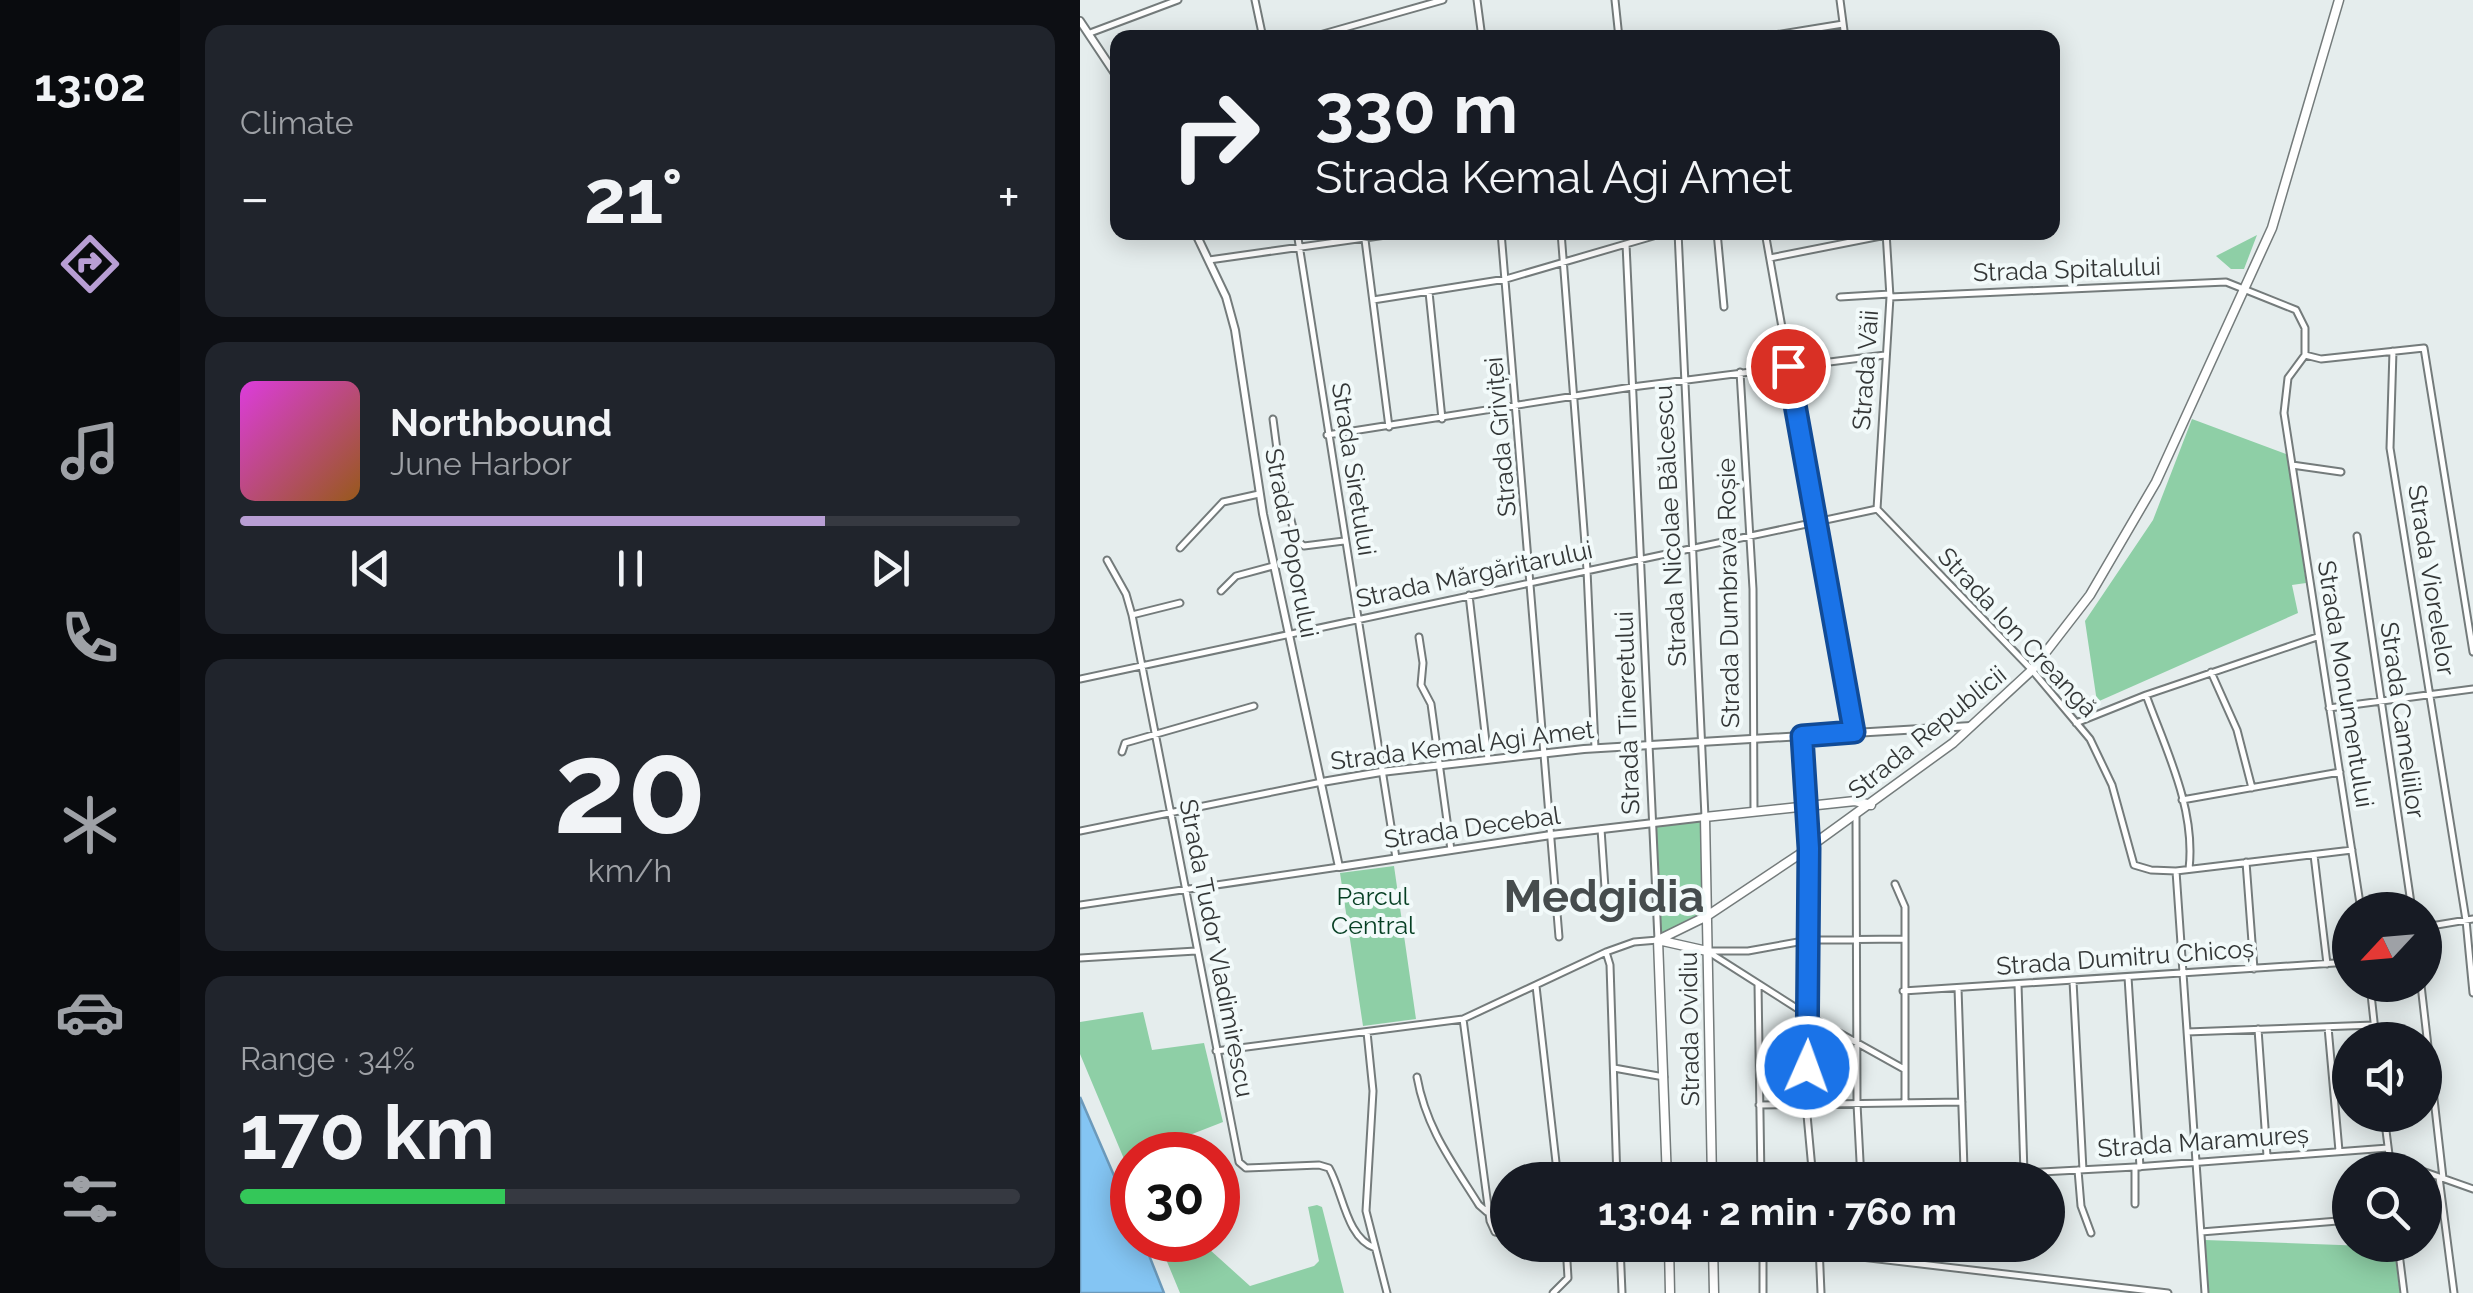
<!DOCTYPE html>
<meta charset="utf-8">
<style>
:root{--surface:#171b24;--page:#20242c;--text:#f1f3f6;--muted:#9ea1a6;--line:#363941;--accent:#b89ed4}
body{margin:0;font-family:Raleway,sans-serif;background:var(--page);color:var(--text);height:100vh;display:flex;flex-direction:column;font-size:38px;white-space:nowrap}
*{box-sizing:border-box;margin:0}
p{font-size:32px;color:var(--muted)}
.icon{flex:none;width:55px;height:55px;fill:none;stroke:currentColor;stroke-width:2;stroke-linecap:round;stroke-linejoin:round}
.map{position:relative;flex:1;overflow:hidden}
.details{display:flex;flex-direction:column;gap:25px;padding:25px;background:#0d0f14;width:900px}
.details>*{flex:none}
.banner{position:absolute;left:30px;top:30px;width:950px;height:210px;border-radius:20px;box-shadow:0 5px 25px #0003;background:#171b24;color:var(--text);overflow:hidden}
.needle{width:65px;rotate:244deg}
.buttons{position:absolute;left:1252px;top:892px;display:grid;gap:20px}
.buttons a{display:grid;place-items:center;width:110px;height:110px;border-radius:50%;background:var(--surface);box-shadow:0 5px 25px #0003;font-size:50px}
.speed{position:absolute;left:30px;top:1132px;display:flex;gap:20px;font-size:50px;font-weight:700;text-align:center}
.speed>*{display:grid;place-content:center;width:130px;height:130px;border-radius:50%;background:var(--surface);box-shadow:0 5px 25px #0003;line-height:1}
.speed .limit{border:15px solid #d22;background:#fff;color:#111}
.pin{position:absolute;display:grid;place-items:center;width:85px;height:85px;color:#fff;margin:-42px;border:5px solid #fff;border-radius:50%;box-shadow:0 2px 10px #0007}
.me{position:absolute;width:110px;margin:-55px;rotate:2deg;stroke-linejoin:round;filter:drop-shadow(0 0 8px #0008)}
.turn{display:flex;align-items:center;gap:35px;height:210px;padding:0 40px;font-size:45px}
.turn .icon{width:130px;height:130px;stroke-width:2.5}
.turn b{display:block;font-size:70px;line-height:85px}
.big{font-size:75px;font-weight:700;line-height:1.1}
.details .card{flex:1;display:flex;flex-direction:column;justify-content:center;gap:15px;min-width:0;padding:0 35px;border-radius:20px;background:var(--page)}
.details .dial{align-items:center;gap:0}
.dial b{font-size:130px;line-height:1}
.song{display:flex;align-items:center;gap:30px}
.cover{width:120px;height:120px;border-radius:15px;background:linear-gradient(135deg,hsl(300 70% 55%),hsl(30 70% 35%))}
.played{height:10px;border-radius:5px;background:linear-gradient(90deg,var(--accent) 75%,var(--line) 75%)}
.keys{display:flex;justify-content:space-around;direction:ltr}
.heat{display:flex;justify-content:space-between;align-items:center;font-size:55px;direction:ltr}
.charge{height:15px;border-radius:8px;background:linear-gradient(90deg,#34c759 34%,var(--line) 0)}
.trip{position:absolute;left:410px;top:1162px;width:575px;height:100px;border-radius:50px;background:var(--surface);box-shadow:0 5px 25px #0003;font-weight:700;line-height:100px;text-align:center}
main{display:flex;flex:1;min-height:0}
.tabs{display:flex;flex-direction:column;width:180px;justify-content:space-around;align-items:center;background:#090b0e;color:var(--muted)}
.tabs .icon{width:70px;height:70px}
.tabs .selected{color:var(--accent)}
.tabs b{font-size:45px;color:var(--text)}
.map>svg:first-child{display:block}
</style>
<main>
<nav class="tabs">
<b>13:02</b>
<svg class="icon selected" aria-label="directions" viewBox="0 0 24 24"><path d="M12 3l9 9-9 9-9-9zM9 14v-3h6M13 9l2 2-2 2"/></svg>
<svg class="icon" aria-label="music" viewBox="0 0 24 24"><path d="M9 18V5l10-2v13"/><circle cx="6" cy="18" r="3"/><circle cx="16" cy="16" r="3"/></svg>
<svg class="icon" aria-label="phone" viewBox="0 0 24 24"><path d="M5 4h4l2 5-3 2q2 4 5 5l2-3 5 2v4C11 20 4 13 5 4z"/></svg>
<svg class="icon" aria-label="climate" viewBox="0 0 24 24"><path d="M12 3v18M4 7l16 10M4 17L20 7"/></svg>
<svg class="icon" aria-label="car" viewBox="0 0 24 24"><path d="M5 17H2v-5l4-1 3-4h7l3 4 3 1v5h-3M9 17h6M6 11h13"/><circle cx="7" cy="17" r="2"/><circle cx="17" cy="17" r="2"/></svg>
<svg class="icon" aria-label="filters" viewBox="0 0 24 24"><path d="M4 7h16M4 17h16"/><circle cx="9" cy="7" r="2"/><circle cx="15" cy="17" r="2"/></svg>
</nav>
<section class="details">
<div class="card"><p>Climate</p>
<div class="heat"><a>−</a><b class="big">21°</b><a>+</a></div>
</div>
<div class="card">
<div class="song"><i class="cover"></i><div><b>Northbound</b><p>June Harbor</p></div></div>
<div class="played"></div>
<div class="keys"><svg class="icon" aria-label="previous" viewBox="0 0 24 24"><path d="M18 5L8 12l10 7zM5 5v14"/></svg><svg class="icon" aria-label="pause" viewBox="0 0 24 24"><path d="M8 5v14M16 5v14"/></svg><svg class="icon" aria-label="next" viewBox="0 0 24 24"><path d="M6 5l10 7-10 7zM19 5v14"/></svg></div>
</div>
<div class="card dial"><b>20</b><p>km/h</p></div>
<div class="card"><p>Range · 34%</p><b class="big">170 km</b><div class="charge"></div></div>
</section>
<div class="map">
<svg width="1393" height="1293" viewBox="0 0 1393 1293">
<rect width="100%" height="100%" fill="#e5eded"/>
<path fill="#8ecfa6" d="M1177,235L1164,269H1151L1136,256Z
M1112,419L1209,455L1226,583L1212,585L1218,613L1017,702L1005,621L1073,520Z
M625,817L627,916L578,940L571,823Z
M314,866L336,1019L283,1026L260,873Z
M63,1012L72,1050L124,1043L143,1122L102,1138L83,1155H52V1178L0,1054V1022Z
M237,1205L242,1207L264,1293H100L78,1240H119L170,1286L234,1266L239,1261L228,1207Z
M1125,1240L1314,1247L1320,1293H1128Z"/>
<path fill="#84c5f3" stroke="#6c9abb" stroke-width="2.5" d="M0,1097L52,1217V1240H63L84,1293H0Z"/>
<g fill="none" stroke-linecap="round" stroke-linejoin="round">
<g stroke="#747b7b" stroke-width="9">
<path id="minor" d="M175,0L183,38
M397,0L402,38
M535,0L539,38
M760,0L765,38
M10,33L98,0
M229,38L363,0
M676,38L763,24
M217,232L316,858
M284,232L309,427
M421,232L479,937
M481,232L507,570L515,748
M598,232L625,817
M637,232L644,307
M685,232L774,732
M690,258L806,235
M129,260L327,232
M349,292L362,419
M760,297L810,294
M810,297L1146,282L1216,310L1225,328V355
M293,300L426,279L587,232
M1313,351L1310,448L1386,920L1393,993
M1225,355L1208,378L1204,413L1281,910
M1225,355L1241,359L1344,348L1393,652
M660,372L673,589L674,812
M193,419L201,480L216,540L224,546L264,541
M247,435L552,387L805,355
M1212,465L1261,472
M797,509L952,670L1010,739L1032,785L1054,865L1071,870L1096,871L1272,850
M797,509L810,297L806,232
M1277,536L1332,910
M100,548L143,502L179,494
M27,560L46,594L52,615L159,1162L166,1168L239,1165L249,1168C263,1192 266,1238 295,1248
M141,591L156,576L193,566
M389,595L408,759
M52,615L100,603
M339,637L343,663L341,685L351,704L371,850
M1131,672L1157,730L1172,788
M0,679L797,509
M1066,695C1086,750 1116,809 1109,869
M1249,708L1393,689
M996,723L1066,695L1237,637
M723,736L729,848L726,1104L733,1180
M42,752L45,743L174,706
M1102,800L1260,772
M776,817L777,1104L781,1180
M521,829L525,888
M0,831L242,782
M1234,855L1247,964
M1166,862L1174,969
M1096,871L1125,1293
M815,884L825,907V1103
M0,905L259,867
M1345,927L1393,919
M627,951L729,1016L824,1069
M630,951H668L729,940L823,939
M526,952L530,965L537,1180
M0,958L116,951
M1048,977L1060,1167
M993,981L1003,1170
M678,984L681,1180
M938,984L944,1173
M1290,985L1296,1040
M1341,985L1363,1178
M456,986L478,1180
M878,988L884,1169L890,1176L1055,1167L1308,1148
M823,991L1270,962
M383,1019L410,1221L415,1232L428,1234
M1248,1027L1259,1151
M1178,1029L1187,1156
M287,1032L293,1091L286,1211L307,1293
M1107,1032L1294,1025
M136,1051L383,1019L526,952L554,942L578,940L546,244
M534,1068L584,1077
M337,1077C346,1128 372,1162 399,1205L407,1212
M679,1105L882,1102
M1304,1115L1311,1170
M1310,1159L1340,1170
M998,1170L1001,1206L1011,1233
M1345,1172L1393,1189
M1359,1177L1374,1293
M1055,1204V1167
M1121,1232L1270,1220
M540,1245L542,1293
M678,1245L1088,1293
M739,1245L741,1293
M1318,1245L1324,1293
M683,1246V1293
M473,1293L488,1278L486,1245"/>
</g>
<g stroke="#747b7b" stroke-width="10">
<path id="tertiary" d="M0,21L38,78
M115,232L146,297L155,330L183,514L259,867L471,835L625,817
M242,782L301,772L504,749L891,726"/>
</g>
<g stroke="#747b7b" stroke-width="11">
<path id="secondary" d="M578,940L627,916L720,854L873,743L952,670L1010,595L1076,482L1192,228L1259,0
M578,940L587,1180
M578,940L627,951
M632,1180L625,817L775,801L791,805
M589,1245L590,1293
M633,1245L634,1293"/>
</g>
<use href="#minor" stroke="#fff" stroke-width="5"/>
<use href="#tertiary" stroke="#fff" stroke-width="6"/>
<use href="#secondary" stroke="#fff" stroke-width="8"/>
</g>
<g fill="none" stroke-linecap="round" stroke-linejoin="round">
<g stroke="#114b97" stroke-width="25">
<path id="route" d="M708,366L774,732L722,736L729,848L727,1067"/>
</g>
<use href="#route" stroke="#1a73e8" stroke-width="18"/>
</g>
<g text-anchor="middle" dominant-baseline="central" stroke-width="8" stroke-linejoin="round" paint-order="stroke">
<g font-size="25" fill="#343737" stroke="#f2fafa">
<text transform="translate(987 269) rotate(-2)">Strada Spitalului</text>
<text transform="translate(785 370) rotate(-86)">Strada Văii</text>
<text transform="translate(420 437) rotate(-95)">Strada Griviței</text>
<text transform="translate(274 469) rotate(81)">Strada Siretului</text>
<text transform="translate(590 526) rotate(-93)">Strada Nicolae Bălcescu</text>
<text transform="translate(212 543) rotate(79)">Strada Poporului</text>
<text transform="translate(394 574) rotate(-12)">Strada Mărgăritarului</text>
<text transform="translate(1352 580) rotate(81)">Strada Viorelelor</text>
<text transform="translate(648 593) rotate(-91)">Strada Dumbrava Roșie</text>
<text transform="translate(938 632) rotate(47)">Strada Ion Creangă</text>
<text transform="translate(1266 684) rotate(81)">Strada Monumentului</text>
<text transform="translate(547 713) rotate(-92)">Strada Tineretului</text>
<text transform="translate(1323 720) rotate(82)">Strada Cameliilor</text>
<text transform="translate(847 732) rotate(-39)">Strada Republicii</text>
<text transform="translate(382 745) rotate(-7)">Strada Kemal Agi Amet</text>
<text transform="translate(392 827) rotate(-8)">Strada Decebal</text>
<text transform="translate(137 948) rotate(79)">Strada Tudor Vladimirescu</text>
<text transform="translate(1045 957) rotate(-4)">Strada Dumitru Chicoș</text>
<text transform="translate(609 1029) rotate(-91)">Strada Ovidiu</text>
<text transform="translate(1123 1141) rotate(-4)">Strada Maramureș</text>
</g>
<g font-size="25" fill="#063f23" stroke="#f2fafa">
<text x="293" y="896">Parcul<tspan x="293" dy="29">Central</tspan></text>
</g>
<g font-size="45" font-weight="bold" fill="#464c4d" stroke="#f2fafa">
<text x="524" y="896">Medgidia</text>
</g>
</g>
</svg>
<div class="buttons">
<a><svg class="needle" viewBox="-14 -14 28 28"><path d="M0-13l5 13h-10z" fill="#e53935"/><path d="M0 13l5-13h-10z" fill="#9ea1a6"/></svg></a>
<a><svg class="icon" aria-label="sound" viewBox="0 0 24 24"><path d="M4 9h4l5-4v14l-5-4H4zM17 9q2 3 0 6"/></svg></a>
<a><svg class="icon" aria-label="search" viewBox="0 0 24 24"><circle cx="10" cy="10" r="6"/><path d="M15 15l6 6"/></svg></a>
</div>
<div class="speed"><div class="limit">30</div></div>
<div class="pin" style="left:708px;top:366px;background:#d93025"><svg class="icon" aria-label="arrive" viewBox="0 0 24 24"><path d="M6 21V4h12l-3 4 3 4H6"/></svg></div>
<svg class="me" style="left:727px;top:1067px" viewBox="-20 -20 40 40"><circle r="17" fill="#1a73e8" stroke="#fff" stroke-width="3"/><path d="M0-11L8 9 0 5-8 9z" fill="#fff"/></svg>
<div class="trip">13:04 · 2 min · 760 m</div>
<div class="banner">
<div class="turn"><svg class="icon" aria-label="right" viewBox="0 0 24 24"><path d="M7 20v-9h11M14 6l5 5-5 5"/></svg><div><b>330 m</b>Strada Kemal Agi Amet</div></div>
</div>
</div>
</main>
